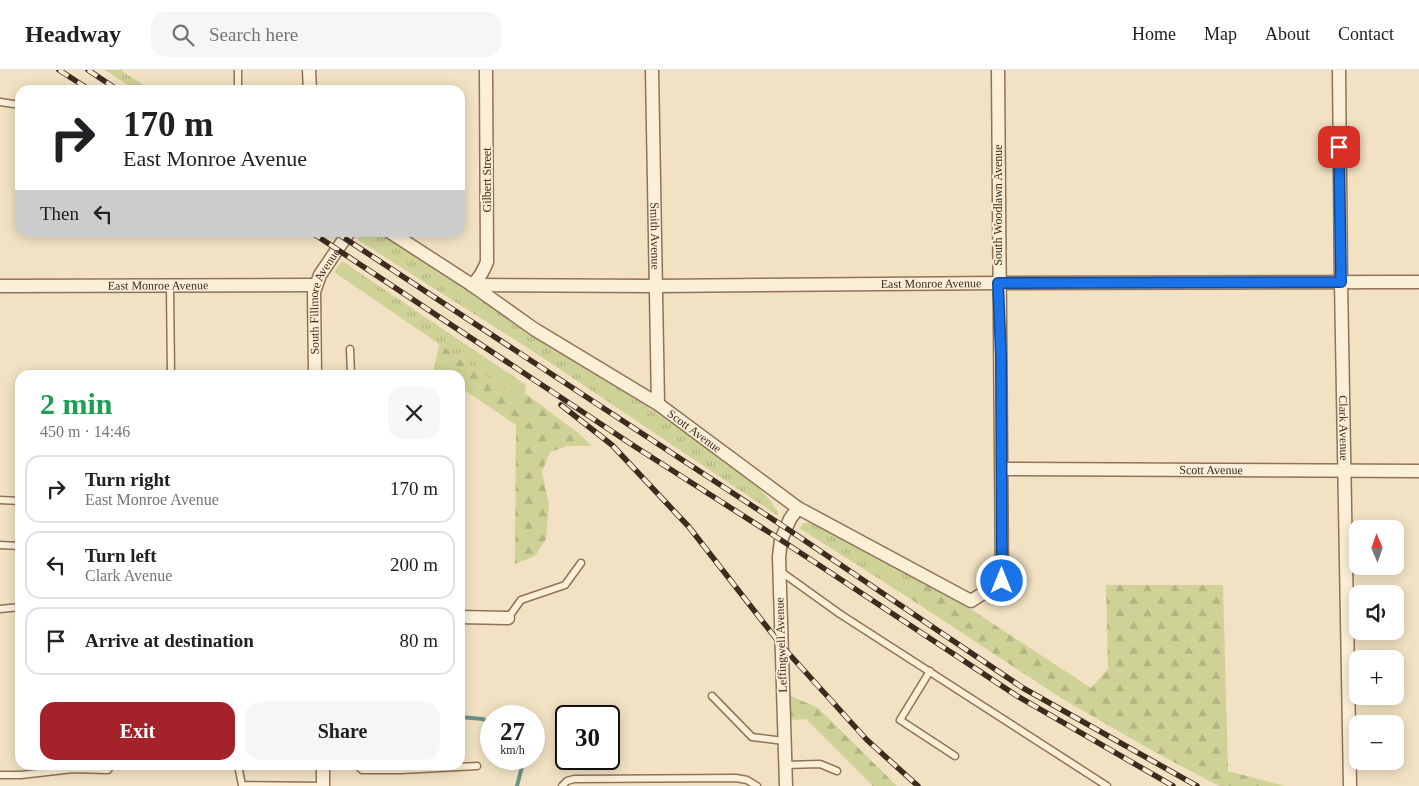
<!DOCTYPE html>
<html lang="en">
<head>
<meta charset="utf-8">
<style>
	body { margin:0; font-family:"Times New Roman",serif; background:#f6f6f6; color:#202124; height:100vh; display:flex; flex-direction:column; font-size:19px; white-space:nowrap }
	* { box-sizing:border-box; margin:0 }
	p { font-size:16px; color:#757577 }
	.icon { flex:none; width:28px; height:28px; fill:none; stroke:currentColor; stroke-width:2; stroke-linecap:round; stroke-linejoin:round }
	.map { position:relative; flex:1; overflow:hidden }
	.sheet { position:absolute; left:15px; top:300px; width:450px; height:400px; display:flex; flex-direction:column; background:#fff; border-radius:15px; box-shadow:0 2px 12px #0003 }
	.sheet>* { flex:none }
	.hud { position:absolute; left:15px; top:15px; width:450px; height:152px; border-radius:15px; box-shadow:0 2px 12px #0003; background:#fff; color:#202124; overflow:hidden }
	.needle { width:32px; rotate:358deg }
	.fabs { position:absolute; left:1349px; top:450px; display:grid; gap:10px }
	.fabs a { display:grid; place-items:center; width:55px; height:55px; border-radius:10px; background:#fff; box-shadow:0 2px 12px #0003; font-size:25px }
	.speed { position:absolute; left:480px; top:635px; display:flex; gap:10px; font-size:25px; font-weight:700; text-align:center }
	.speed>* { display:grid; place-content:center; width:65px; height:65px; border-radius:50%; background:#fff; box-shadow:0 2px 12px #0003; line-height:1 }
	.speed small { font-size:12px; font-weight:400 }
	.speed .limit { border:2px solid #111; border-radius:8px; background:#fff; color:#111 }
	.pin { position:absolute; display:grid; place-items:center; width:42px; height:42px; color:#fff; margin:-21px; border-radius:10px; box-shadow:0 2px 8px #0006 }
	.me { position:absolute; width:55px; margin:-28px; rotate:0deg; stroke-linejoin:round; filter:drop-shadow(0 0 4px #0008) }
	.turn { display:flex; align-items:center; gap:18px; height:105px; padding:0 25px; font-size:22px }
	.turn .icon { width:65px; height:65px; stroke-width:2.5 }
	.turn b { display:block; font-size:35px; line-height:42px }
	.then { display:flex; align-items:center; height:48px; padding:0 25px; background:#0003; gap:10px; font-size:19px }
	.round { display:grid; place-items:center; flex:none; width:52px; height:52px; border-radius:15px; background:#f6f6f6 }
	.headline { display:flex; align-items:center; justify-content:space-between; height:85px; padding:0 25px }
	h1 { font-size:30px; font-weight:700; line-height:38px; color:#1e9e55 }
	.action { display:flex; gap:10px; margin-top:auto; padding:10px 25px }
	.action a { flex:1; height:58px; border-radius:15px; background:#a4222a; color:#fff; font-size:20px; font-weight:700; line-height:58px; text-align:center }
	.action a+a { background:#f6f6f6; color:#202124 }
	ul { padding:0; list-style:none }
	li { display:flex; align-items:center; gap:15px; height:68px; margin:0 10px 8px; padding:0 15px; border:2px solid #e0e0e0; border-radius:15px }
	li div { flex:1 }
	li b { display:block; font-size:19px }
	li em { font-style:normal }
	header { display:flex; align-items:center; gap:30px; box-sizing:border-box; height:70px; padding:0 25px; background:#fff; border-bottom:1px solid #e0e0e0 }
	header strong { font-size:24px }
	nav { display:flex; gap:28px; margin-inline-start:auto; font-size:18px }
	.search { width:350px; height:45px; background:#f6f6f6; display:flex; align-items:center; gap:12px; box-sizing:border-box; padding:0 18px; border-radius:15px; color:#757577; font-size:19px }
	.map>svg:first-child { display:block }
	.grass { fill:url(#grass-tufts) }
	.forest { fill:url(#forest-firs) }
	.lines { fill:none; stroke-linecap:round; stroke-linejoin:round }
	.stream { stroke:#6b9488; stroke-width:4 }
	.service-casing { stroke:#8f7258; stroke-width:9 }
	.minor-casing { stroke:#8f7258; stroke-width:15 }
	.service { stroke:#fcefd8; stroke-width:6 }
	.minor { stroke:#fcefd8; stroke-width:12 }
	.rail-casing { stroke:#3d2b1d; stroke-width:5.5 }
	.rail { stroke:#f9ecd4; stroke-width:4; stroke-dasharray:11; stroke-linecap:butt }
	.route-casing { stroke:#114b97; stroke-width:12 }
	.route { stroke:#1a73e8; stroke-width:9 }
	.labels { text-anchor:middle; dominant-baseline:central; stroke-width:4; stroke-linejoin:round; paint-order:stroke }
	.street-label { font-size:12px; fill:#3d2b1d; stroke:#f9ecd4 }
</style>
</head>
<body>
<header>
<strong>Headway</strong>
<div class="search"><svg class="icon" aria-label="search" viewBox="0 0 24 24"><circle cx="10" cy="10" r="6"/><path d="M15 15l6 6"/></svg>Search here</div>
<nav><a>Home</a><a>Map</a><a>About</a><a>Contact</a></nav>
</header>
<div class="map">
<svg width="1419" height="716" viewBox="0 0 1419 716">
	<defs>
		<pattern id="grass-tufts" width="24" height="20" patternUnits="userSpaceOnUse" patternTransform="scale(1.25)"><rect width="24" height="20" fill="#ced296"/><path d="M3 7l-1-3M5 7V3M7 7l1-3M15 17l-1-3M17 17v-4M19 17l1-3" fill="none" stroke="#b2b481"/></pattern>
		<pattern id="forest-firs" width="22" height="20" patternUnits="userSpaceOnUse" patternTransform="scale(1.25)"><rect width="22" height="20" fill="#ced296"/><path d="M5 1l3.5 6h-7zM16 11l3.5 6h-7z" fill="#b2b481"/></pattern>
	</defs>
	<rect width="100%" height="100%" fill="#f2e2c3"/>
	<g class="grass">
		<path d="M105,0H123V2L152,20H135Z"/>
		<path d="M379,162L462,215L516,255L651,339L692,368L756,415L770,430L775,438L778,441V446L531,280L358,170L362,163Z"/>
		<path d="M342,191L526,315L525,323L515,326L334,202Z"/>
		<path d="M804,453H812L821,456L915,508L903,524L799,458Z"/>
	</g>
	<g class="forest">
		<path d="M439,274L515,326L525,323L578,363L592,376H567L550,382L542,402L549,434L546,469L535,486L515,494L516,355L460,317V305H442L434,300Z"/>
		<path d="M915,508L975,542L1091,618L1108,599L1106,515H1223L1228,701L1284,716H1220L1213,713L1151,680L1061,628L903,524Z"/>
		<path d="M789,625L818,638L897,716H873L806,649L790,650Z"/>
	</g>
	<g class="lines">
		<g class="stream">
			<path d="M460,647L483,649L491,653"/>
			<path d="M517,716L524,689"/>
		</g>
		<g class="service-casing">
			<g id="service">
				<path d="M238,0V20"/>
				<path d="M0,32L20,35"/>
				<path d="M170,216L171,305"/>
				<path d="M350,279L351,305"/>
				<path d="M0,430L20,431"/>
				<path d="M0,475L20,476"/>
				<path d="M780,501L840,544L1107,716"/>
				<path d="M0,539L20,537"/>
				<path d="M508,548L521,530L565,515L581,493"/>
				<path d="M930,601L900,650L955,686"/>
				<path d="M712,626L752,667L784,671"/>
				<path d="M238,695L242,715L323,716"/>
				<path d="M357,695L362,700H401L477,696"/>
				<path d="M785,695L820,694L837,701"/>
				<path d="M0,705H21L73,699L108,700L111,695"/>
				<path d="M562,716L567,711L574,709L736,708L747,710L757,716"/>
			</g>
		</g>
		<g class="minor-casing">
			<g id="minor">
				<path d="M309,0L310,20"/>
				<path id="s1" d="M652,0L658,334"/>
				<path id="s2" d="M1339,0L1341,212L1350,716"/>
				<path id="s3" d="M390,162L472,215L534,259L658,334L798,438L971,531L1002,511C1002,340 998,170 998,0"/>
				<path id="s4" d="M472,215L656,216L999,213L1419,212"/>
				<path d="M472,215C480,208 483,201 487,192L486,0"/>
				<path id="s5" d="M0,216L315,215"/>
				<path id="s6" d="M315,305L314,222L320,205L349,162"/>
				<path id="s7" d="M1002,399L1419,401"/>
				<path d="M460,547L508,548"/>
				<path d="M323,695V716"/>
				<path d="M786,716L779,487L781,470L790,449L798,438"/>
			</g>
		</g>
		<use href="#service" class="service"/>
		<use href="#minor" class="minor"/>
		<g class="rail-casing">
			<g id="rail">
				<path d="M59,0L90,20"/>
				<path d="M88,0L118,20"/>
				<path d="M311,162L634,376L781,470L1017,626L1173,716"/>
				<path d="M335,162L786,458L1023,618L1197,716"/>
				<path d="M561,335L612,375L689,457L781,575L867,670L918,716"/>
			</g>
		</g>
		<use href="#rail" class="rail"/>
	</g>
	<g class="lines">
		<g class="route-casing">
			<path id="route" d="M1002,511L1001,286L998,213L1341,212L1339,77"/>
		</g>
		<use href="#route" class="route"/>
	</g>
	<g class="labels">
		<g class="street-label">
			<text transform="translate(487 110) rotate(-90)">Gilbert Street</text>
			<text transform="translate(998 135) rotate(-90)">South Woodlawn Avenue</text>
			<text stroke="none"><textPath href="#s1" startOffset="166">Smith Avenue</textPath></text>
			<text stroke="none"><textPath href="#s4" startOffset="459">East Monroe Avenue</textPath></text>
			<text stroke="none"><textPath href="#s5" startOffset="158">East Monroe Avenue</textPath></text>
			<text stroke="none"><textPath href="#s6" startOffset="76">South Fillmore Avenue</textPath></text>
			<text stroke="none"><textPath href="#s2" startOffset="358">Clark Avenue</textPath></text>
			<text stroke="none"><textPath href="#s3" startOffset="364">Scott Avenue</textPath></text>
			<text stroke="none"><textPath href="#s7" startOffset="209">Scott Avenue</textPath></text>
			<text transform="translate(781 575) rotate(-92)">Leffingwell Avenue</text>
		</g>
	</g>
</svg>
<div class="fabs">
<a><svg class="needle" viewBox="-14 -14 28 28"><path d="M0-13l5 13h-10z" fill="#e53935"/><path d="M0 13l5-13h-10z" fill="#757577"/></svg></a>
<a><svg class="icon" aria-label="sound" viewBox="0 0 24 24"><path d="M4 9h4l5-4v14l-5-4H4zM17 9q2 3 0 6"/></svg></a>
<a>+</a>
<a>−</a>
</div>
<div class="speed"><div>27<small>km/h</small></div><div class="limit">30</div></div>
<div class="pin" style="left:1339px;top:77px;background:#d93025"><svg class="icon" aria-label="arrive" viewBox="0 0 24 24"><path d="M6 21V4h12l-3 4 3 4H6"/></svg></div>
<svg class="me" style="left:1002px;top:511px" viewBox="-20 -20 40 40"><circle r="17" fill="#1a73e8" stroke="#fff" stroke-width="3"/><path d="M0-11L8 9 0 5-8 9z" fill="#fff"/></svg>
<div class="hud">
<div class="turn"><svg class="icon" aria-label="right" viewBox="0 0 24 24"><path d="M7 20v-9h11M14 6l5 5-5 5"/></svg><div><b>170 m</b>East Monroe Avenue</div></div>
<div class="then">Then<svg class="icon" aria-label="left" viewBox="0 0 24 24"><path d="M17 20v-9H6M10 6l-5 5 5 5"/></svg></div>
</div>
<section class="sheet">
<div class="headline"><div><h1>2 min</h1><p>450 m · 14:46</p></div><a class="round"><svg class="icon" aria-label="close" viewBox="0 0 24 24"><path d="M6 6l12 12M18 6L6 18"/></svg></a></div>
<ul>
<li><svg class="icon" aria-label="right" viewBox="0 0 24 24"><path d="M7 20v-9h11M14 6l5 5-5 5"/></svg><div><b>Turn right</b><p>East Monroe Avenue</p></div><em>170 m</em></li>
<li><svg class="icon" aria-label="left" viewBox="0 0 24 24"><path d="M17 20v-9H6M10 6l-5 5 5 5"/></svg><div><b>Turn left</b><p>Clark Avenue</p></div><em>200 m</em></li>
<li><svg class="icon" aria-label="arrive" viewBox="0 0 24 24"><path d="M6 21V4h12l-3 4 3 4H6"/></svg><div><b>Arrive at destination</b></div><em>80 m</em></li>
</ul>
<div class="action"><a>Exit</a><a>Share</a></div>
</section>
</div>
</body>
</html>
